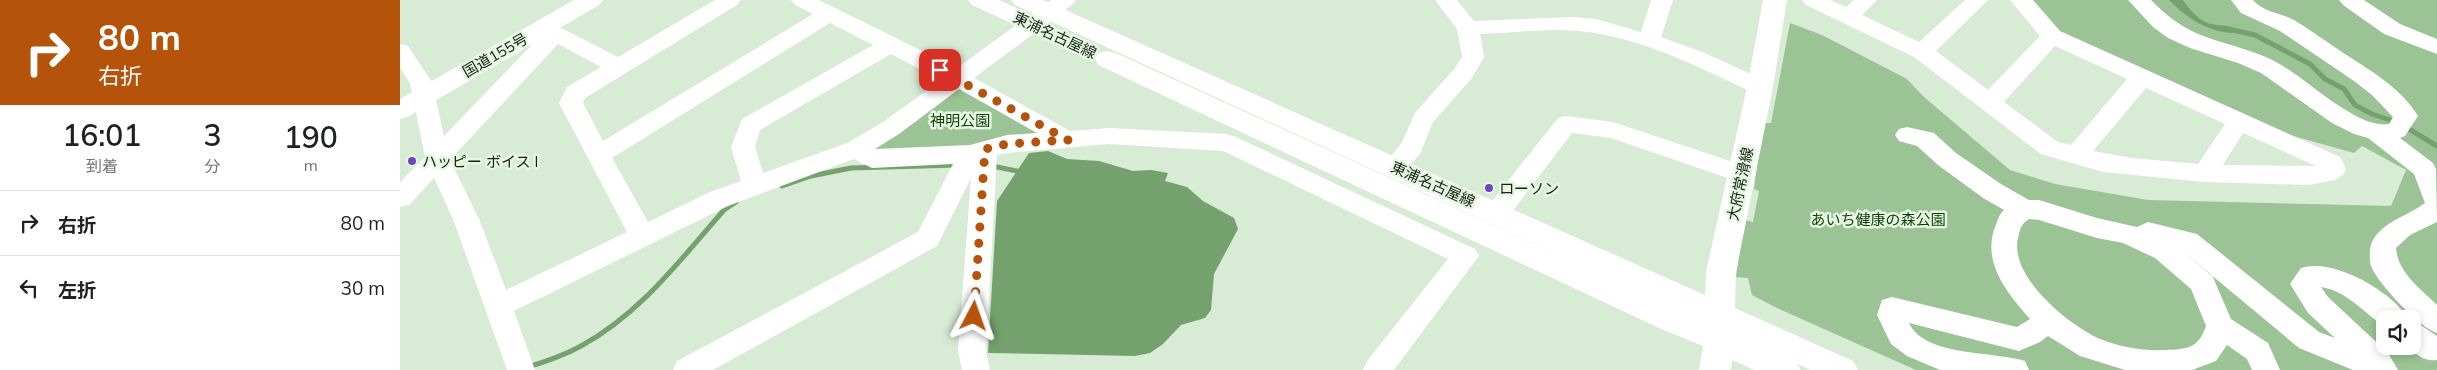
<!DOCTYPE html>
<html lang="ja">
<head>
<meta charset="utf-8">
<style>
	body { margin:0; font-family:Mulish,"Noto Sans JP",sans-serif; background:#f2f2f2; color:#202124; height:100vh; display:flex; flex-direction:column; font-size:19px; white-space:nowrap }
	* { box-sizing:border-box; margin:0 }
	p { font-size:16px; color:#757577 }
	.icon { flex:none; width:28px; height:28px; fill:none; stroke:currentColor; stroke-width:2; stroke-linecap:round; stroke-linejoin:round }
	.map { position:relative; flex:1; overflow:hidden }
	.drawer { display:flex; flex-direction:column; background:#fff; width:400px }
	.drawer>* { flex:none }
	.guide { background:#b45309; color:#fff; overflow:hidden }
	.controls { position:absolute; left:1976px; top:310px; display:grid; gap:10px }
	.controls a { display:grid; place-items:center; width:45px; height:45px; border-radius:10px; background:#fff; box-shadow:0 2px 8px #0003; font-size:25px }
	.pin { position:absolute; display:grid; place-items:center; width:42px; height:42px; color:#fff; margin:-21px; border-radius:10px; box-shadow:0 2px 8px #0006 }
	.me { position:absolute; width:55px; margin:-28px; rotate:4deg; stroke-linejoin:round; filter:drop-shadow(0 0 4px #0008) }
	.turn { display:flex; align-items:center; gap:18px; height:105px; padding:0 15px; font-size:22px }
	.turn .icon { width:65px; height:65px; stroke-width:2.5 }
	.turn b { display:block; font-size:35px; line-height:42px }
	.eta { display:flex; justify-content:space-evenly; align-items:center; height:85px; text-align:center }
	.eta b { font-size:30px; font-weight:600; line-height:35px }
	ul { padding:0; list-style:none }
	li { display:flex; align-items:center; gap:15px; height:65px; padding:0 15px; border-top:1px solid #e0e0e0 }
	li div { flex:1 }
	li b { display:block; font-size:19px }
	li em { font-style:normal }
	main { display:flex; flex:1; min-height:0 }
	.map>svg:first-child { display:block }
	.green { fill:#9bc395; fill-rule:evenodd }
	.water { fill:#74a16d }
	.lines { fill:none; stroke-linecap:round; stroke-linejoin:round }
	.stream { stroke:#74a16d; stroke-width:5 }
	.minor { fill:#fff; fill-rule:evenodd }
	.major { fill:#fff; fill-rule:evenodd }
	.highway { fill:#fff; fill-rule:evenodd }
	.route { stroke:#b45309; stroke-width:9; stroke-dasharray:0 16.2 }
	.poi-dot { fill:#6f45bd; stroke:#e6f8e2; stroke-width:2 }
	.labels { text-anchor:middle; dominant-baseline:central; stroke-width:5; stroke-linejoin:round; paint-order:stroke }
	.street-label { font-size:15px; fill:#192018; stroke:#e6f8e2 }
	.park-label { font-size:15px; fill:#0e3d07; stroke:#e6f8e2 }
	.poi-label { font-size:15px; fill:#192018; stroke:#e6f8e2; text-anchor:start }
</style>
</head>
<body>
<main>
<section class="drawer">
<div class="guide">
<div class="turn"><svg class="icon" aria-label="right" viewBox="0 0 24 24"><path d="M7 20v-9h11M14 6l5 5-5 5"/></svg><div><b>80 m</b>右折</div></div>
</div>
<div class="eta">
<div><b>16:01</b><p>到着</p></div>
<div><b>3</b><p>分</p></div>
<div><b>190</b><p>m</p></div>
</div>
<ul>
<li><svg class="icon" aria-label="right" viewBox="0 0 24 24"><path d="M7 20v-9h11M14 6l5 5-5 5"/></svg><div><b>右折</b></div><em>80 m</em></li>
<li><svg class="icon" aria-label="left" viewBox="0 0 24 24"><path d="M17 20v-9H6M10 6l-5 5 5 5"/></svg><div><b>左折</b></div><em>30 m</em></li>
</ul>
</section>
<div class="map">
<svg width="2037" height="370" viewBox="0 0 2037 370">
	<rect width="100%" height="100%" fill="#d8ebd5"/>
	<g class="green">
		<path d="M1621,0H2037V370H1516L1377,308L1352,295L1348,278L1336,277L1344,220L1353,222L1359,191L1354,189L1362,123H1371L1390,23L1422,35L1507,79L1524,97L1610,170L1655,184L1748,200L1991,206L2006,170L1962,146L1954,153L1839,121L1652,36ZM1985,319H2012V346H1985Z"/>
		<path d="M557,78L668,140L570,154L456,149Z"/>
	</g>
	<g class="water">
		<path d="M1769,0H1783C1789,9 1800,22 1811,24C1819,26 1828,24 1835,29L1834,33C1807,32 1787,18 1769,0Z"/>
		<path d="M648,151L667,159L699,161L733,171L751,170L768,173L765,181L787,187L803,201L834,218L838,229L814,274L811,310L805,318L781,325L763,344L750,353L735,356L588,353L597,201L629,153Z"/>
	</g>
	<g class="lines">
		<g class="stream">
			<path d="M1828,29L1855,35L1910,64L1925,79L1944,89L1955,105L1972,114L1996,122"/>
			<path d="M2004,126L2037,146"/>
			<path d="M592,166L622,172"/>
			<path d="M382,186L411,176L451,168L558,165"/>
			<path d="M117,370C139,364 161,357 181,346C240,314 281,259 324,210L336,202"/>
		</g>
		<g class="minor">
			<path d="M315,0H341L337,5L185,98L183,103L203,141L413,14L395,5L391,0H419L557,68L651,0H676L672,5L574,78L670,131L709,128L827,134L836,137L1075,249L1079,256L994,370H963L967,361L1048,259L823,151L709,144L607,153L597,155L586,352L590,370H562L558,352L571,178L537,246L313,370H273L277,361L518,232L553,164L472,168L454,159L328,206L114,311L135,370H107L53,219L34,178L9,205L0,207V182L25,157L10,83L0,68V44L8,46L32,82L44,136L147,29L155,27L163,29L218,57ZM430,23L473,45L342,119L331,147L341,181L310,192L248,222L212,158ZM158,44L201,67L167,87L159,103L227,232L106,290L79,219L50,160ZM491,54L541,80L483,122L447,143L363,173L355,147L360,130ZM559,89L637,133L607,135L570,145L475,149L499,134Z"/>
			<path d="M1035,0H1057L1074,21L1172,17L1196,19L1241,32L1251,0H1273L1261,37L1305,53L1368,82L1371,87L1368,92L1360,95L1352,92C1302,69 1250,42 1195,33C1158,26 1117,33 1080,34L1084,57L1072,78L1033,122L1020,154L1003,173L994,176L985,173L982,167L1001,144L1015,113L1055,68L1062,57L1057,29Z"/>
			<path d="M1402,0H1430L1446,7L1454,0H1477L1462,15L1519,42L1565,0H1588L1536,51L1588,90L1640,36L1610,0H1633L1660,31L1940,157L1946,169L1943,175L1935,180L1909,185L1805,182L1703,172L1641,154L1514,57L1406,5ZM1655,46L1727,79L1671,145L1658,142L1604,102ZM1746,88L1825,124L1798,164L1732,158L1693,151ZM1843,133L1916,166L1823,165Z"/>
			<path d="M1728,0H1751C1792,42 1817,37 1866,57C1891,68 1911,87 1933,102C1949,112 1970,127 1989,124L1993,117L1972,95L1954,81L1880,31L1841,13L1831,0H1853C1863,12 1881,13 1894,20C1909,29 1924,40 1939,50C1967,69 2000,86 2018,116L2005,136L2000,138L2033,163L2036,169L2037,222L2010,235L1996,248C1998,273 2020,288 2037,305V333C2020,328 1977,283 1971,266C1969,259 1969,246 1973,240C1984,221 2008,216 2025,203L2014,174L1968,138L1954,134L1932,123L1861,73L1838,63L1790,48L1768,38L1753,27Z"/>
			<path d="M1939,0H1964L2000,24L2037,39V54L1984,34L1943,5Z"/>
			<path d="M1166,116L1213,122L1351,168L1354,174L1351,180L1342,183L1211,138L1172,133L1106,220L1097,223L1088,220L1084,213L1088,206L1158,118Z"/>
			<path d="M1507,127L1534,133L1556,153L1601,184L1629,200H1639L1697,218L1737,227L1748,222L1797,234L1919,332L1935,338L1908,313L1890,284L1901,268C1932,257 1993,291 2008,319H1985V327C1964,313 1947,291 1921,287L1928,297L1988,353L1998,370H1953L1899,348L1780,249L1812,275L1831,319L1868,343L1880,370H1852L1847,359L1827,345L1816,361L1792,370H1725L1680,356L1648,336L1640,342L1619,351L1509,323C1525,357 1594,351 1625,361L1629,370H1540L1507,356L1491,344L1477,315L1482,300L1492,297L1617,327L1630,319C1608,294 1583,264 1594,230C1597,223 1598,215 1604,210L1583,198L1538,165L1517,146L1499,141L1495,135L1499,129ZM1629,219L1639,220L1697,238L1723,243L1755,258L1791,289L1806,326C1798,349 1787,349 1764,350C1743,351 1720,347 1700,339C1669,325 1609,277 1618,238C1620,229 1621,224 1629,219Z"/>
			<path d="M2012,323L2022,326L2037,336V360C2024,362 2016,354 2007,346H2012Z"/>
		</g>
		<g class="major">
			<path d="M568,0H599L651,24L655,29L651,34L643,37L635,34L572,5Z"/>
			<path d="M611,0H643L1305,295L1306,272L1347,87L1363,0H1387L1373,87L1336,272L1335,308L1453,361L1458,370H1410L1398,364L1401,370H1354L1332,360L1331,370H1299L1303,346L1259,328L698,65L695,59L698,53L707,51L716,53L1176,263L615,5Z"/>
		</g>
		<path class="highway" d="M174,0H203L199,5L9,116L0,119V99Z"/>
	</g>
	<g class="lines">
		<path class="route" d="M540,70L668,140L607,144L585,149L574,316"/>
	</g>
	<g class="poi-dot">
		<circle cx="12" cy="161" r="5"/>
		<circle cx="1089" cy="188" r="5"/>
	</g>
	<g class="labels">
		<g class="street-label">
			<text transform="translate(655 35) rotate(25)">東浦名古屋線</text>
			<text transform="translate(95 55) rotate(-30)">国道155号</text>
			<text transform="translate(1033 184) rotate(24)">東浦名古屋線</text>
			<text transform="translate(1340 184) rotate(-78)">大府常滑線</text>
		</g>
		<g class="park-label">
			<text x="560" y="120">神明公園</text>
			<text x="1478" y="219">あいち健康の森公園</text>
		</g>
		<g class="poi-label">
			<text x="22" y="161">ハッピー ボイス I</text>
			<text x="1099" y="188">ローソン</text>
		</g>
	</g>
</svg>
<div class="controls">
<a><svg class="icon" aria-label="sound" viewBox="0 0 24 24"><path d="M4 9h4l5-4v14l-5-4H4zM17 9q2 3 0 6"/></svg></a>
</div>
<div class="pin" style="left:540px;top:70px;background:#d93025"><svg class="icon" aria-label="arrive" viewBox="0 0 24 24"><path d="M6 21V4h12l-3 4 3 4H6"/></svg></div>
<svg class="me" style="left:574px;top:316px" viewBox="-20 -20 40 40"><path d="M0-17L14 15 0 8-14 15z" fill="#b45309" stroke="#fff" stroke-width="4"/></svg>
</div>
</main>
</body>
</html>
